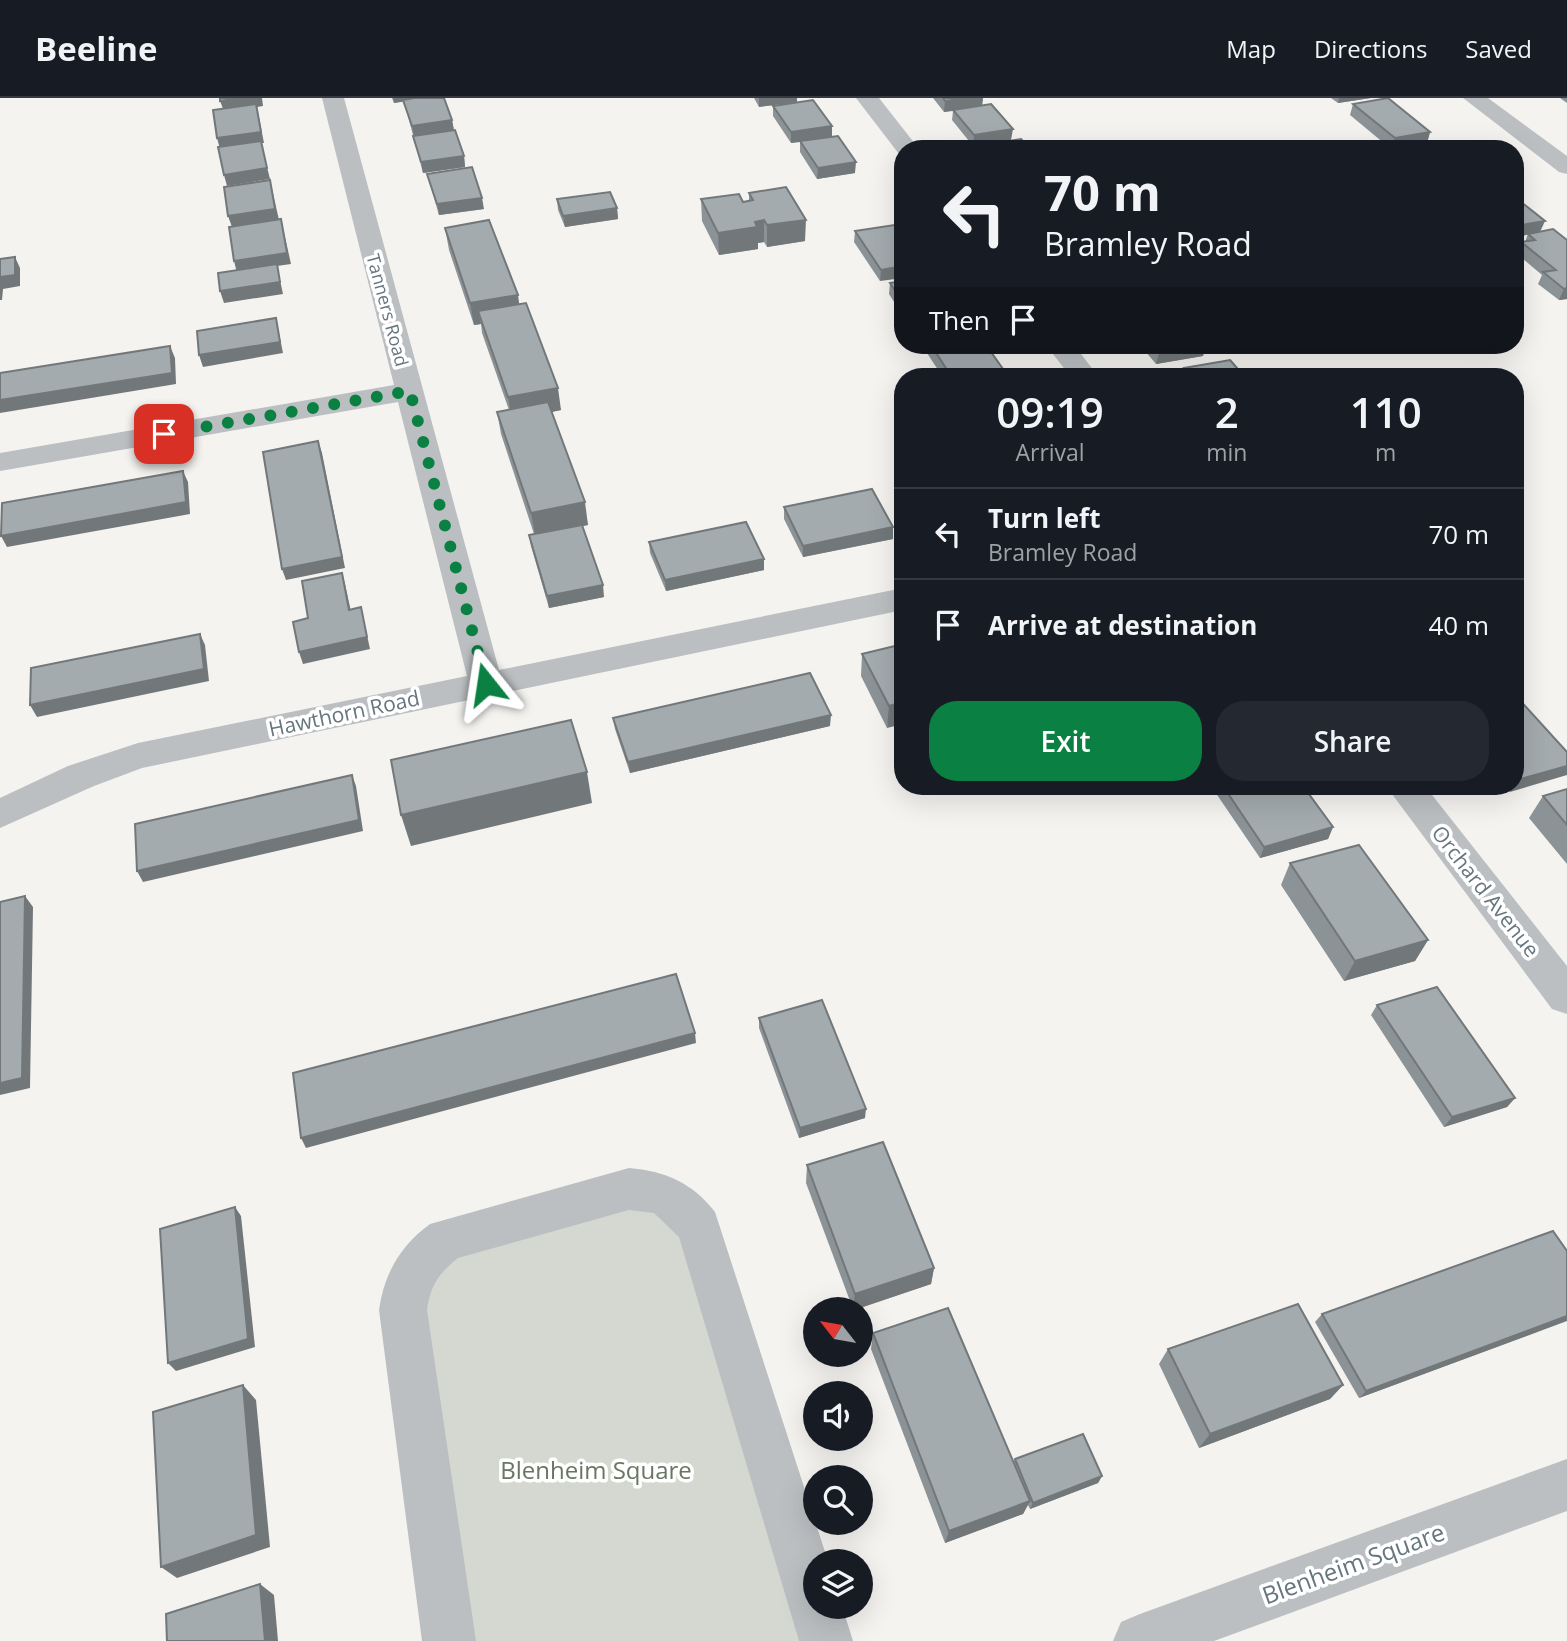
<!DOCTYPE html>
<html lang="en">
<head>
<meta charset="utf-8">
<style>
	body { margin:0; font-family:"Open Sans",sans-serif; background:#242831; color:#f1f3f6; height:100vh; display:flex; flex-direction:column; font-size:26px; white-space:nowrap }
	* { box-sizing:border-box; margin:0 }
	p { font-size:23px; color:#9ea1a6 }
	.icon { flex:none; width:38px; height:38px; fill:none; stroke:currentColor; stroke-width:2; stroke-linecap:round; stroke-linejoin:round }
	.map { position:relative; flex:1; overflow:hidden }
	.panel { position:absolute; left:894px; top:270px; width:630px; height:427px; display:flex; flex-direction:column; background:#171b24; border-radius:28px; box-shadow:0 7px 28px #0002 }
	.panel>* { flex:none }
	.hud { position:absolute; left:894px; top:42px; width:630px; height:214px; border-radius:28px; box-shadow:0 7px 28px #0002; background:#171b24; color:#f1f3f6; overflow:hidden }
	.needle { width:46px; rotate:301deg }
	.fabs { position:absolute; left:803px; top:1199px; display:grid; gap:14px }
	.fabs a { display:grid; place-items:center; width:70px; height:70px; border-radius:50%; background:#171b24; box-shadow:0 7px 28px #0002; font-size:35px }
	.pin { position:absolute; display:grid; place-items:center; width:60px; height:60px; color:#fff; margin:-30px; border-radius:14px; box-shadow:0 4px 10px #0006 }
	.me { position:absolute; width:77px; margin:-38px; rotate:345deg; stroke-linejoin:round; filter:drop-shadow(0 0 5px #0008) }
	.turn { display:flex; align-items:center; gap:24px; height:147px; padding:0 35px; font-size:32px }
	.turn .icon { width:91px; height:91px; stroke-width:2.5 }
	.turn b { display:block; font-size:49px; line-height:60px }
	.then { display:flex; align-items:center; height:66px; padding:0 35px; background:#0003; gap:14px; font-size:26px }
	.eta { display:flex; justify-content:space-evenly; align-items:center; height:119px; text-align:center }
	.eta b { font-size:42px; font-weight:600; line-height:49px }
	.action { display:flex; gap:14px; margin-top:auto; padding:14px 35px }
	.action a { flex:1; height:80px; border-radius:28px; background:#0b8043; color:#fff; font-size:28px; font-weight:600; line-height:80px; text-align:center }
	.action a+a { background:#242831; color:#f1f3f6 }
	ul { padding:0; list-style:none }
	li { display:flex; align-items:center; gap:21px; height:91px; padding:0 35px; border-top:2px solid #363941 }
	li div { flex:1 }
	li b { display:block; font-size:26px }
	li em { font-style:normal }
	header { display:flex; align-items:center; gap:42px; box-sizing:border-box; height:98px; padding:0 35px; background:#171b24; border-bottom:2px solid #363941 }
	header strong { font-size:33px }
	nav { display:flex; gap:38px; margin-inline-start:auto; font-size:24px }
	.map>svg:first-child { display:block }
	.green { fill:#d4d8d0 }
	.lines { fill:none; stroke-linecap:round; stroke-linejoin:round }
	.minor { fill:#bbbfc2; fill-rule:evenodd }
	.tertiary { fill:#bbbfc2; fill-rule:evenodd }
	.wall { fill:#8c9396 }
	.shaded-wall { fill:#72787a }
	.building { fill:#a3abaf; stroke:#72787a; stroke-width:2 }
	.route { stroke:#0b8043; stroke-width:12; stroke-dasharray:0 21.6 }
	.labels { text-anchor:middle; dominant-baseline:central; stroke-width:7; stroke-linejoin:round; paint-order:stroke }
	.far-street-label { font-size:18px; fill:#66767e; stroke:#fff }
	.street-label { font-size:21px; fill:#66767e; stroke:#fff }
	.near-park-label { font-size:24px; fill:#697664; stroke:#fff }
	.near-street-label { font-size:24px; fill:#66767e; stroke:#fff }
</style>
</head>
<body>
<header>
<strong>Beeline</strong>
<nav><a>Map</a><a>Directions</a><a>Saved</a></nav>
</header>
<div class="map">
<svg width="1567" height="1543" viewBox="0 0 1567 1543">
	<rect width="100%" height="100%" fill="#f4f3f0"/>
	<path class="green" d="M669,1098L826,1543H449L415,1173L427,1155Z"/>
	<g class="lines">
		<g class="minor">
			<path d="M322,0H344L499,572L903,490V512L142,670L94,688L0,730V700L68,668L138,645L467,578L398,304L0,373V355L394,287Z"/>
			<path d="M856,0H879L919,51H903V57L899,56Z"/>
			<path d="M1046,247H1074L1098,278H1070Z"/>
			<path d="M1386,688H1425L1567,868V916L1552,911Z"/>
			<path d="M629,1070C665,1073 693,1085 715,1114L828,1463H816V1508H842L853,1543H799L679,1139L654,1115L629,1112L458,1160C439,1175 430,1188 427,1212L476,1543H422L379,1212C384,1176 400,1148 430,1126Z"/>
			<path d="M1567,1361V1413L1214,1543H1113L1121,1524L1140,1516Z"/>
		</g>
		<path class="tertiary" d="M1463,0H1488L1567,58V76L1559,74Z"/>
	</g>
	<g class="wall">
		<path d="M392,0H444L452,22L454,32L464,58L465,69L423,75L404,3L394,5Z"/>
		<path d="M754,0H797V4L832,39L855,75L817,81L800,54V44L791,45L773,18V8L782,6L759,9Z"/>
		<path d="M933,0H983L982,7L1011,42L973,48L952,22L953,13L944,14Z"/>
		<path d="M1331,0H1371L1338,5Z"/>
		<path d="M1560,0H1567V5Z"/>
		<path d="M1353,6L1430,34L1427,45L1391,51L1350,17Z"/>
		<path d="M427,76L484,111L439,117Z"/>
		<path d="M749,95L805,143L767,149L764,144L758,145V151L719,157L702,123L701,101L743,104L749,103Z"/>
		<path d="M557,101L617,110L618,121L565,129L558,112Z"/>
		<path d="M901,126L880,183L854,144L855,133Z"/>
		<path d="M445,130L519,206L561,312L552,314L588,427L583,428L604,499L549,510L531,448L529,437L534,436L501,336L497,314L509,312L482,235L481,226L474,227L449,152Z"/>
		<path d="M1541,134L1567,142V201L1559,202L1538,186L1542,177L1516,155L1521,144H1525L1528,136L1516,139Z"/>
		<path d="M903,183V218L889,196L890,185Z"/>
		<path d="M928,247H986L1008,278H942L927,255Z"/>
		<path d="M1140,247H1206L1203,258L1156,266Z"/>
		<path d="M1184,270L1244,278H1182Z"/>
		<path d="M784,409L893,441L803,459L784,421Z"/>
		<path d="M649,444L764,461V472L666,493L650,455Z"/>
		<path d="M903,546L887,630L861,578L862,556Z"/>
		<path d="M1516,598L1567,654L1510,694L1505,688H1516Z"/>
		<path d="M613,620L830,628L630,675L615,631Z"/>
		<path d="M1211,688H1303L1333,729L1328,741L1260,760Z"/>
		<path d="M1567,691V766L1529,720L1543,698Z"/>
		<path d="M1290,765L1428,842L1415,863L1344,883L1281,787Z"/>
		<path d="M1377,907L1515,1000L1507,1009L1444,1029L1371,917Z"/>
		<path d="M759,920L865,1020L799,1040L759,930Z"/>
		<path d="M807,1067L934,1170L931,1186L857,1211H853L806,1085Z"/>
		<path d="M1322,1216L1537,1234L1359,1300L1315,1224Z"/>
		<path d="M873,1235L1013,1365L1015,1361L1102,1378L1098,1385L1030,1411L1028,1407L1023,1416L945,1445L871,1251Z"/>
		<path d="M1168,1251L1343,1287L1330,1301L1199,1350L1159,1266Z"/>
	</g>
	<g class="shaded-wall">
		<path d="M241,0H262L263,8L257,9L264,45H261L270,81L227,88L224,77L220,51L217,40L224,13L220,3Z"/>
		<path d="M393,0H428L394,5Z"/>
		<path d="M759,0H797V4L759,9Z"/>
		<path d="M967,0H983L982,8L944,14L945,3Z"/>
		<path d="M1339,0H1371L1338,5Z"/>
		<path d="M452,22L454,33L414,39L412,28Z"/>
		<path d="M832,28V39L791,45V34Z"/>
		<path d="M1013,31L1011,42L973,48L974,37Z"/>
		<path d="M1430,34L1427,45L1391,51L1395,40Z"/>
		<path d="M464,58L465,69L423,75L421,64Z"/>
		<path d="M856,64L855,75L817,81L818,70Z"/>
		<path d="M270,82L279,122L232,129L228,118Z"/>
		<path d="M482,100L484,111L439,117L437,106Z"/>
		<path d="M617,110L618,121L565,129L563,118Z"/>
		<path d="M281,121L291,166L277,168L283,196L224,205L220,193L237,175L234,163Z"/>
		<path d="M764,122V144L758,145V151L719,157L718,135L755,124Z"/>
		<path d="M806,122L805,143L767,149V127Z"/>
		<path d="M1545,123L1540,134L1516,139V128Z"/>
		<path d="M15,159L20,170V188L3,191L2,202H0V179Z"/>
		<path d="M903,168V180L880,183L881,172Z"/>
		<path d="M1567,190V201L1559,202L1564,191Z"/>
		<path d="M518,197L521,219L478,213L481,226L474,227L470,205Z"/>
		<path d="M276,220L283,255L203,269L199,257Z"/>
		<path d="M1203,247H1206L1203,258L1156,266L1159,255Z"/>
		<path d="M170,248L175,260L176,286L0,315V302Z"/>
		<path d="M558,290L561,312L512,322L508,299Z"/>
		<path d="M318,343L322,355L345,470L286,482L282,471Z"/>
		<path d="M183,373L188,384L190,416L7,449L1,438Z"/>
		<path d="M585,404L588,427L535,437L531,415Z"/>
		<path d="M893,429V441L803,459V448Z"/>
		<path d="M764,461V472L666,493L665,482Z"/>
		<path d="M342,475L345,486L353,523L349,512Z"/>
		<path d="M603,487L604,499L549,510L547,498Z"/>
		<path d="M361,509L370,551L303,566L299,554Z"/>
		<path d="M200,536L205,547L209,583L37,619L30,607Z"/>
		<path d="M903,604V626L887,630L889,608Z"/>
		<path d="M831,617L830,628L630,675L628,664Z"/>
		<path d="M1567,668V677L1510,694L1513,688H1516L1517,682Z"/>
		<path d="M587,674L592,705L411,748L401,717Z"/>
		<path d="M352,677L356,688L363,733L143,784L137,773Z"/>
		<path d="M1333,729L1328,741L1260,760L1264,749Z"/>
		<path d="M25,798L33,809L30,990L0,997V985Z"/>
		<path d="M1428,842L1415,863L1344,883L1355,863Z"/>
		<path d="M695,935L696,945L306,1050L301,1040Z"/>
		<path d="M1515,1000L1507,1009L1444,1029L1452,1019Z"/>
		<path d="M866,1011L865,1020L799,1040L800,1030Z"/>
		<path d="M235,1109L241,1118L255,1249L176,1273L168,1265Z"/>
		<path d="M934,1170L931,1186L857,1211H853L855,1196Z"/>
		<path d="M1567,1218V1223L1359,1300L1366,1293Z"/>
		<path d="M243,1287L256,1302L270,1449L177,1480L161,1469Z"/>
		<path d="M1343,1287L1330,1301L1199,1350L1210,1336Z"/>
		<path d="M1102,1378L1098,1385L1030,1411L1033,1405Z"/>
		<path d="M1030,1403L1023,1416L945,1445L949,1433Z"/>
		<path d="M260,1486L274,1497L278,1543H265Z"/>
	</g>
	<g class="building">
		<path d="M220,0H241L220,3Z"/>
		<path d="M414,0H444L452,22L412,28L403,2Z"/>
		<path d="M943,0H967L945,3Z"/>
		<path d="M1388,0L1430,34L1395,40L1353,6Z"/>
		<path d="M813,2L832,28L791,34L773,8Z"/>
		<path d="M256,6L261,34L217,40L213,12Z"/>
		<path d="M991,6L1013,31L974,37L953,12Z"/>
		<path d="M455,32L464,58L421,64L413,38Z"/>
		<path d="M838,38L856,64L818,70L800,43Z"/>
		<path d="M1021,41L1030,51H987L984,47Z"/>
		<path d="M261,43L267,70L224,77L218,49Z"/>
		<path d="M472,69L482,100L437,106L427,76Z"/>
		<path d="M270,82L275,111L228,118L224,89Z"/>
		<path d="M786,89L806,122L767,127L764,122L755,124L757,129L718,135L701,101L739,96L743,104L753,102L749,95Z"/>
		<path d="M610,94L617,110L563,118L557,101Z"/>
		<path d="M1516,100L1545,123L1516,128Z"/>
		<path d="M281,121L287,155L234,163L229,129Z"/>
		<path d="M489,122L518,197L470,205L445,130Z"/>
		<path d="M901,126L903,129V168L881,172L855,133Z"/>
		<path d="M1553,131L1567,142V190L1564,191L1543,174L1556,172L1521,144L1535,142L1528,136Z"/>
		<path d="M15,159V177L0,179V161Z"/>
		<path d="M277,166L280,184L220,193L218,175Z"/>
		<path d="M903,183V205L890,185Z"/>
		<path d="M526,205L558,290L508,299L478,213Z"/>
		<path d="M276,220L280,244L199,257L197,233Z"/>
		<path d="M931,247H986L1008,278H951Z"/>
		<path d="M1152,247H1203L1159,255Z"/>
		<path d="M170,248L172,275L0,302V275Z"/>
		<path d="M1230,262L1244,278H1190L1184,270Z"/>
		<path d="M548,304L585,404L531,415L497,314Z"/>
		<path d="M318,343L342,459L282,471L263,354Z"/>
		<path d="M183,373L186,404L1,438L2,405Z"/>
		<path d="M872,391L893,429L803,448L784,409Z"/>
		<path d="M746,424L764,461L665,482L649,444Z"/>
		<path d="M582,427L603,487L547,498L529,437Z"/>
		<path d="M342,475L349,512L361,509L367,539L299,554L293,524L308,520L302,483Z"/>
		<path d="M200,536L204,571L30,607L31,570Z"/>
		<path d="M903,546V604L889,608L862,556Z"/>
		<path d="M810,575L831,617L628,664L613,620Z"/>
		<path d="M1516,598L1567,654V668L1517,682L1516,681Z"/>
		<path d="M571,622L587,674L401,717L391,662Z"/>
		<path d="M352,677L359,722L137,773L135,726Z"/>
		<path d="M1223,688H1303L1333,729L1264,749Z"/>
		<path d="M1567,691V727L1543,698Z"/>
		<path d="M1359,747L1428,842L1355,863L1290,765Z"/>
		<path d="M25,798L22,980L0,985V804Z"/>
		<path d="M676,876L695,935L301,1040L293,975Z"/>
		<path d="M1437,889L1515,1000L1452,1019L1377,907Z"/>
		<path d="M822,902L866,1011L800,1030L759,920Z"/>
		<path d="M883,1044L934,1170L855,1196L807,1067Z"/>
		<path d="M235,1109L248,1241L168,1265L160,1131Z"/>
		<path d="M1553,1133L1567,1153V1218L1366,1293L1322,1216Z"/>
		<path d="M1298,1206L1343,1287L1210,1336L1168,1251Z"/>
		<path d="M948,1210L1030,1403L949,1433L873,1235Z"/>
		<path d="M243,1287L256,1437L161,1469L153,1314Z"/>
		<path d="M1083,1336L1102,1378L1033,1405L1015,1361Z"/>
		<path d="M260,1486L265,1543H167L166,1516Z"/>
	</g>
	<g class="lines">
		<path class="route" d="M164,336L410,293L486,586"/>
	</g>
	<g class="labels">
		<g class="far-street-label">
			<text transform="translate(388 212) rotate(75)">Tanners Road</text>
		</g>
		<g class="street-label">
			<text transform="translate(344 615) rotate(-12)">Hawthorn Road</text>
			<text transform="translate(1486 793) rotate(52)">Orchard Avenue</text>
		</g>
		<g class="near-park-label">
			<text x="596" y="1371">Blenheim Square</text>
		</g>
		<g class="near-street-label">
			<text transform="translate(1353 1465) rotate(-20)">Blenheim Square</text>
		</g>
	</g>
</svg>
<div class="fabs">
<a><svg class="needle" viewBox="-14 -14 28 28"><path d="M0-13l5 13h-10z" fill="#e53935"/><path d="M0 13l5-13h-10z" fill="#9ea1a6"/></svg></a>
<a><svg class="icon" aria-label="sound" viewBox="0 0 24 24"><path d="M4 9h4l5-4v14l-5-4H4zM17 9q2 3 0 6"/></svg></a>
<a><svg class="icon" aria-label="search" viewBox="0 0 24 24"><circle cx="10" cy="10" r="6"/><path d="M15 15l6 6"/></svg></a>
<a><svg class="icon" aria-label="layers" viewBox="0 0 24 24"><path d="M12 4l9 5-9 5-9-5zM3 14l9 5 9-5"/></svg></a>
</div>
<div class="pin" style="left:164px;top:336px;background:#d93025"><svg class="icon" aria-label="arrive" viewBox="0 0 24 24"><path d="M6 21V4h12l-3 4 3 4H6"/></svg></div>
<svg class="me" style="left:486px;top:586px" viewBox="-20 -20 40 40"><path d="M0-17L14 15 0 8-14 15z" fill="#0b8043" stroke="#fff" stroke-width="4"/></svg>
<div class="hud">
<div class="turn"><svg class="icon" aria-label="left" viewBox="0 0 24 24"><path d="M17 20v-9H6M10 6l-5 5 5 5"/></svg><div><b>70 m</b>Bramley Road</div></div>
<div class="then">Then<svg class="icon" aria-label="arrive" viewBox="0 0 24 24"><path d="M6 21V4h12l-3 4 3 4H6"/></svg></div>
</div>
<section class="panel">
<div class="eta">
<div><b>09:19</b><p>Arrival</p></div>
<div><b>2</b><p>min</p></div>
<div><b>110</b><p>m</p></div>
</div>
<ul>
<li><svg class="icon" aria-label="left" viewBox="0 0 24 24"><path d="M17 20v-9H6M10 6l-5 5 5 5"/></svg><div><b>Turn left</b><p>Bramley Road</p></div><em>70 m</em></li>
<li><svg class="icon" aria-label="arrive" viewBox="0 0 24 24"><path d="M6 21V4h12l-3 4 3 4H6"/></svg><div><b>Arrive at destination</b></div><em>40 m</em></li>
</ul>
<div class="action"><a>Exit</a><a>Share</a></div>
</section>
</div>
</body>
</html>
